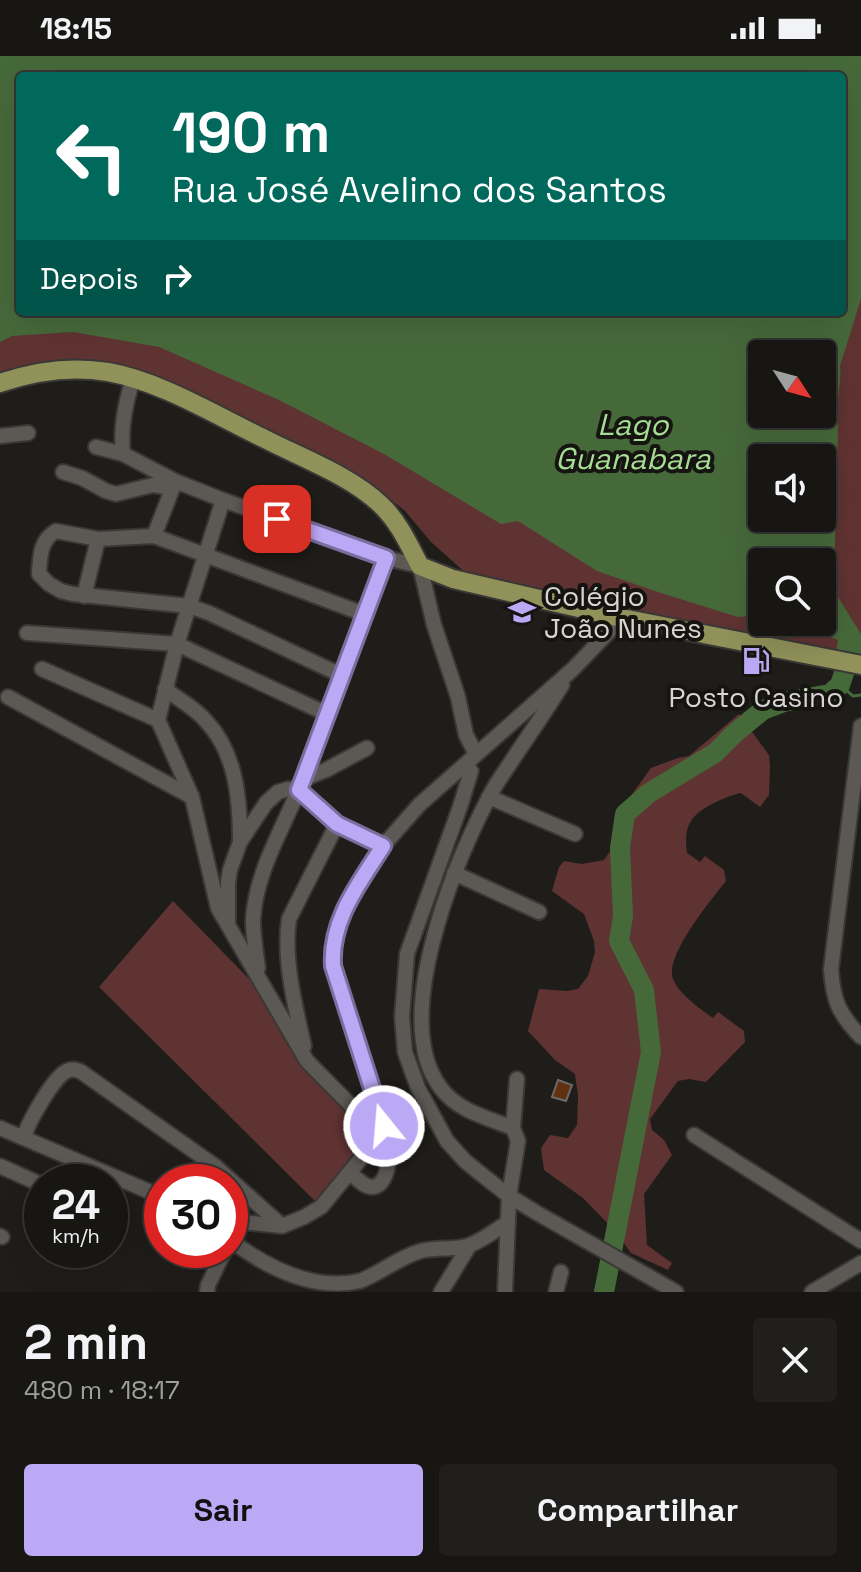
<!DOCTYPE html>
<html lang="pt">
<head>
<meta charset="utf-8">
<style>
	body { margin:0; font-family:"Space Grotesk",sans-serif; background:#201f1c; color:#f1f3f6; height:100vh; display:flex; flex-direction:column; font-size:30px; white-space:nowrap }
	* { box-sizing:border-box; margin:0 }
	p { font-size:26px; color:#9e9fa0 }
	.icon { flex:none; width:44px; height:44px; fill:none; stroke:currentColor; stroke-width:2; stroke-linecap:round; stroke-linejoin:round }
	.map { position:relative; height:1236px; overflow:hidden }
	.drawer { display:flex; flex-direction:column; background:#171613; flex:1 }
	.drawer>* { flex:none }
	.banner { position:absolute; left:16px; top:16px; width:830px; height:244px; border-radius:8px; box-shadow:0 8px 32px #0002,0 0 0 2px #363533; background:#00695c; color:#fff; overflow:hidden }
	.needle { width:52px; rotate:126deg }
	.fabs { position:absolute; left:748px; top:284px; display:grid; gap:16px }
	.fabs a { display:grid; place-items:center; width:88px; height:88px; border-radius:8px; background:#171613; box-shadow:0 8px 32px #0002,0 0 0 2px #363533; font-size:40px }
	.speed { position:absolute; left:24px; top:1108px; display:flex; gap:16px; font-size:40px; font-weight:700; text-align:center }
	.speed>* { display:grid; place-content:center; width:104px; height:104px; border-radius:50%; background:#171613; box-shadow:0 8px 32px #0002,0 0 0 2px #363533; line-height:1 }
	.speed small { font-size:20px; font-weight:400 }
	.speed .limit { border:12px solid #d22; background:#fff; color:#111 }
	.pin { position:absolute; display:grid; place-items:center; width:68px; height:68px; color:#fff; margin:-34px; border-radius:16px; box-shadow:0 4px 12px #0006 }
	.me { position:absolute; width:88px; margin:-44px; rotate:343deg; stroke-linejoin:round; filter:drop-shadow(0 0 6px #0008) }
	.turn { display:flex; align-items:center; gap:28px; height:168px; padding:0 24px; font-size:36px }
	.turn .icon { width:104px; height:104px; stroke-width:2.5 }
	.turn b { display:block; font-size:56px; line-height:68px }
	.then { display:flex; align-items:center; height:76px; padding:0 24px; background:#0003; gap:16px; font-size:30px }
	.round { display:grid; place-items:center; flex:none; width:84px; height:84px; border-radius:8px; background:#201f1c }
	.overview { display:flex; align-items:center; justify-content:space-between; height:136px; padding:0 24px }
	h1 { font-size:48px; font-weight:800; line-height:60px }
	.cta { display:flex; gap:16px; margin-top:auto; padding:16px 24px }
	.cta a { flex:1; height:92px; border-radius:8px; background:#bca9f5; color:#111; font-size:32px; font-weight:800; line-height:92px; text-align:center }
	.cta a+a { background:#201f1c; color:#f1f3f6 }
	.status { display:flex; justify-content:space-between; align-items:center; height:56px; padding:0 40px; background:#171613; direction:ltr }
	.status svg { height:22px; fill:currentColor }
	.map>svg:first-child { display:block }
	.green { fill:#5f3332; fill-rule:evenodd }
	.water { fill:#46693a; fill-rule:evenodd }
	.lines { fill:none; stroke-linecap:round; stroke-linejoin:round }
	.stream { stroke:#46693a; stroke-width:3 }
	.river { stroke:#46693a; stroke-width:20 }
	.building { fill:#603010; stroke:#6e6967; stroke-width:2 }
	.minor-casing { stroke:#3a3836; stroke-width:18 }
	.major-casing { stroke:#3a3836; stroke-width:22 }
	.minor { stroke:#5c5955; stroke-width:14 }
	.major { stroke:#91915a; stroke-width:18 }
	.route-casing { stroke:#7a6e9f; stroke-width:20 }
	.route { stroke:#bca9f5; stroke-width:14 }
	.labels { text-anchor:middle; dominant-baseline:central; stroke-width:8; stroke-linejoin:round; paint-order:stroke }
	.poi-label { font-size:28px; fill:#d6d5d2; stroke:#161410; text-anchor:start }
	.water-label { font-size:30px; font-style:italic; fill:#a6dd95; stroke:#161410 }
</style>
</head>
<body>
<div class="status"><b>18:15</b><svg viewBox="0 0 49 12"><path d="M0 12V9h3v3zM5 12V6h3v6zM10 12V3h3v9zM15 12V0h3v12zM26 1h20v11H26zM47 4h2v5h-2z"/></svg></div>
<div class="map">
<svg width="861" height="1236" viewBox="0 0 861 1236">
	<rect width="100%" height="100%" fill="#1f1d19"/>
	<g class="green">
		<path d="M0,0H861V609L829,594L468,519L431,486L405,455L377,433L322,401L110,316L0,327ZM20,20H842V256H20ZM762,298H822V358H762ZM762,402H822V462H762ZM762,506H822V566H762Z"/>
		<path d="M739,658L769,699L770,710L769,739L760,751L741,737C731,739 725,742 716,746C692,758 683,768 687,797L700,806L705,800L724,814L726,825C712,843 664,900 673,923C679,938 700,953 713,962L718,956L744,975L745,986L706,1026L689,1023L678,1025L650,1063L652,1074L664,1084L672,1099L644,1138L647,1189L672,1207L668,1214L631,1197L616,1176L583,1142L544,1114L541,1092L550,1079L568,1082L577,1069L578,1040L575,1018L555,1004L528,975L539,933L567,935L578,933L588,920L595,896L594,885L584,858L552,835L559,811L564,805L582,808L604,804L617,785L614,763L651,712L678,702L689,700Z"/>
		<path d="M173,845L261,935L300,1003L379,1078L320,1150L99,931Z"/>
	</g>
	<path class="water" d="M0,0H861V243L840,310C842,323 837,338 838,352C838,410 835,468 834,525L836,538L861,578V601L836,596L838,584L831,581H821L793,566H822V506H762V559L738,561L658,536L597,515L518,465L501,468L384,398L279,344L159,291L73,276L12,280L0,286ZM20,20H842V256H20ZM762,298H822V358H762ZM762,402H822V462H762Z"/>
	<g class="lines">
		<path class="stream" d="M840,629L853,640L861,639"/>
		<path class="river" d="M604,1236L651,996L644,934L619,885L623,860L620,792L625,758L649,737L715,697L735,677L763,654L784,646L830,638L840,629L850,599"/>
	</g>
	<path class="building" d="M558,1024L572,1029L566,1045L552,1041Z"/>
	<g class="lines">
		<g class="minor-casing">
			<g id="minor">
				<path d="M0,380L28,377"/>
				<path d="M96,391L123,398L175,425L223,444L386,502L420,510L434,569L458,641L466,679L476,698"/>
				<path d="M123,398C120,372 125,348 133,323"/>
				<path d="M63,416L82,422L106,435L116,438L153,429L172,432"/>
				<path d="M154,480L175,426"/>
				<path d="M84,540L98,483"/>
				<path d="M27,577L177,588L327,658"/>
				<path d="M42,613L158,664"/>
				<path d="M341,619L209,557L189,550L73,538L61,535L49,528L39,518C40,501 40,484 56,475L98,483L154,480L364,558"/>
				<path d="M165,633C178,643 195,652 206,665C236,697 240,742 240,785"/>
				<path d="M8,641L192,741"/>
				<path d="M158,664L192,741L218,852L307,1005L388,1087C391,1099 388,1137 367,1130C362,1128 355,1121 350,1117"/>
				<path d="M158,664L177,588L223,444"/>
				<path d="M861,670L831,913C833,945 839,958 861,981"/>
				<path d="M471,715L460,751L407,898L402,961L405,996L418,1032L447,1085L465,1105L481,1118L509,1140L537,1157L676,1236"/>
				<path d="M303,723L326,714L367,692"/>
				<path d="M489,741L575,778"/>
				<path d="M454,817L539,856"/>
				<path d="M228,869V827L230,814L240,786L266,747L278,736L288,733L299,734L337,768L383,790"/>
				<path d="M258,912C256,896 253,880 253,864C256,812 287,767 304,720C331,647 357,574 386,502"/>
				<path d="M304,990C295,950 283,903 289,863L337,768"/>
				<path d="M0,1072L162,1141"/>
				<path d="M513,1072L517,1023"/>
				<path d="M694,1079L861,1185"/>
				<path d="M24,1082C27,1068 54,1020 67,1015C72,1012 75,1014 80,1015L215,1110L282,1170L230,1165"/>
				<path d="M0,1110L42,1129"/>
				<path d="M282,1170L304,1161L321,1151L381,1078L384,1070L333,910L332,896L344,853L383,790L419,749L573,613L622,562"/>
				<path d="M0,1180L2,1181"/>
				<path d="M230,1184C265,1210 313,1236 360,1225C381,1217 399,1201 421,1195C437,1190 456,1195 470,1189C483,1184 496,1174 508,1166"/>
				<path d="M207,1236L208,1229L225,1194"/>
				<path d="M441,1236L469,1190"/>
				<path d="M505,1236L509,1140L518,1085L513,1072C488,1062 457,1055 440,1031C390,963 454,809 489,741C496,727 506,714 515,700C531,676 547,653 562,629"/>
				<path d="M556,1236L561,1216"/>
				<path d="M812,1236L861,1207"/>
			</g>
		</g>
		<g class="major-casing">
			<path id="major" d="M0,327C35,315 72,310 108,316C160,325 217,360 265,383C302,402 351,420 381,449C399,466 409,489 420,510L453,523L622,562L861,609"/>
		</g>
		<use href="#minor" class="minor"/>
		<use href="#major" class="major"/>
	</g>
	<g class="lines">
		<g class="route-casing">
			<path id="route" d="M277,463L386,502L299,734L337,768L383,790C359,828 330,864 333,910L384,1070"/>
		</g>
		<use href="#route" class="route"/>
	</g>
	<defs>
		<g id="school-bare" transform="scale(2.16)"><path d="M0-5L7-2L0 1L-7-2ZM-4 1L0 2.5L4 1V4Q0 6-4 4Z" fill="#bca9f5" stroke="#161410" stroke-width="2.5" paint-order="stroke"/></g>
		<g id="fuel-bare" transform="scale(2.16)"><path d="M-5.5-6h7V0h2V4h1.3V-2.5L3-4.5l.8-.8L6-3V5H2.5V1h-1V6h-7ZM-4.2-4.7v3.2H.2V-4.7Z" fill="#bca9f5" stroke="#161410" stroke-width="2.5" paint-order="stroke"/></g>
	</defs>
	<g fill-rule="evenodd">
		<use href="#school-bare" x="522" y="556"/>
		<use href="#fuel-bare" x="756" y="605"/>
	</g>
	<g class="labels">
		<g class="poi-label">
			<text x="544" y="540">Colégio<tspan x="544" dy="32">João Nunes</tspan></text>
			<text x="756" y="641" text-anchor="middle">Posto Casino</text>
		</g>
		<g class="water-label">
			<text x="633" y="368">Lago<tspan x="633" dy="34">Guanabara</tspan></text>
		</g>
	</g>
</svg>
<div class="fabs">
<a><svg class="needle" viewBox="-14 -14 28 28"><path d="M0-13l5 13h-10z" fill="#e53935"/><path d="M0 13l5-13h-10z" fill="#9e9fa0"/></svg></a>
<a><svg class="icon" aria-label="sound" viewBox="0 0 24 24"><path d="M4 9h4l5-4v14l-5-4H4zM17 9q2 3 0 6"/></svg></a>
<a><svg class="icon" aria-label="search" viewBox="0 0 24 24"><circle cx="10" cy="10" r="6"/><path d="M15 15l6 6"/></svg></a>
</div>
<div class="speed"><div>24<small>km/h</small></div><div class="limit">30</div></div>
<div class="pin" style="left:277px;top:463px;background:#d93025"><svg class="icon" aria-label="arrive" viewBox="0 0 24 24"><path d="M6 21V4h12l-3 4 3 4H6"/></svg></div>
<svg class="me" style="left:384px;top:1070px" viewBox="-20 -20 40 40"><circle r="17" fill="#bca9f5" stroke="#fff" stroke-width="3"/><path d="M0-11L8 9 0 5-8 9z" fill="#fff"/></svg>
<div class="banner">
<div class="turn"><svg class="icon" aria-label="left" viewBox="0 0 24 24"><path d="M17 20v-9H6M10 6l-5 5 5 5"/></svg><div><b>190 m</b>Rua José Avelino dos Santos</div></div>
<div class="then">Depois<svg class="icon" aria-label="right" viewBox="0 0 24 24"><path d="M7 20v-9h11M14 6l5 5-5 5"/></svg></div>
</div>
</div>
<section class="drawer">
<div class="overview"><div><h1>2 min</h1><p>480 m · 18:17</p></div><a class="round"><svg class="icon" aria-label="close" viewBox="0 0 24 24"><path d="M6 6l12 12M18 6L6 18"/></svg></a></div>
<div class="cta"><a>Sair</a><a>Compartilhar</a></div>
</section>
</body>
</html>
